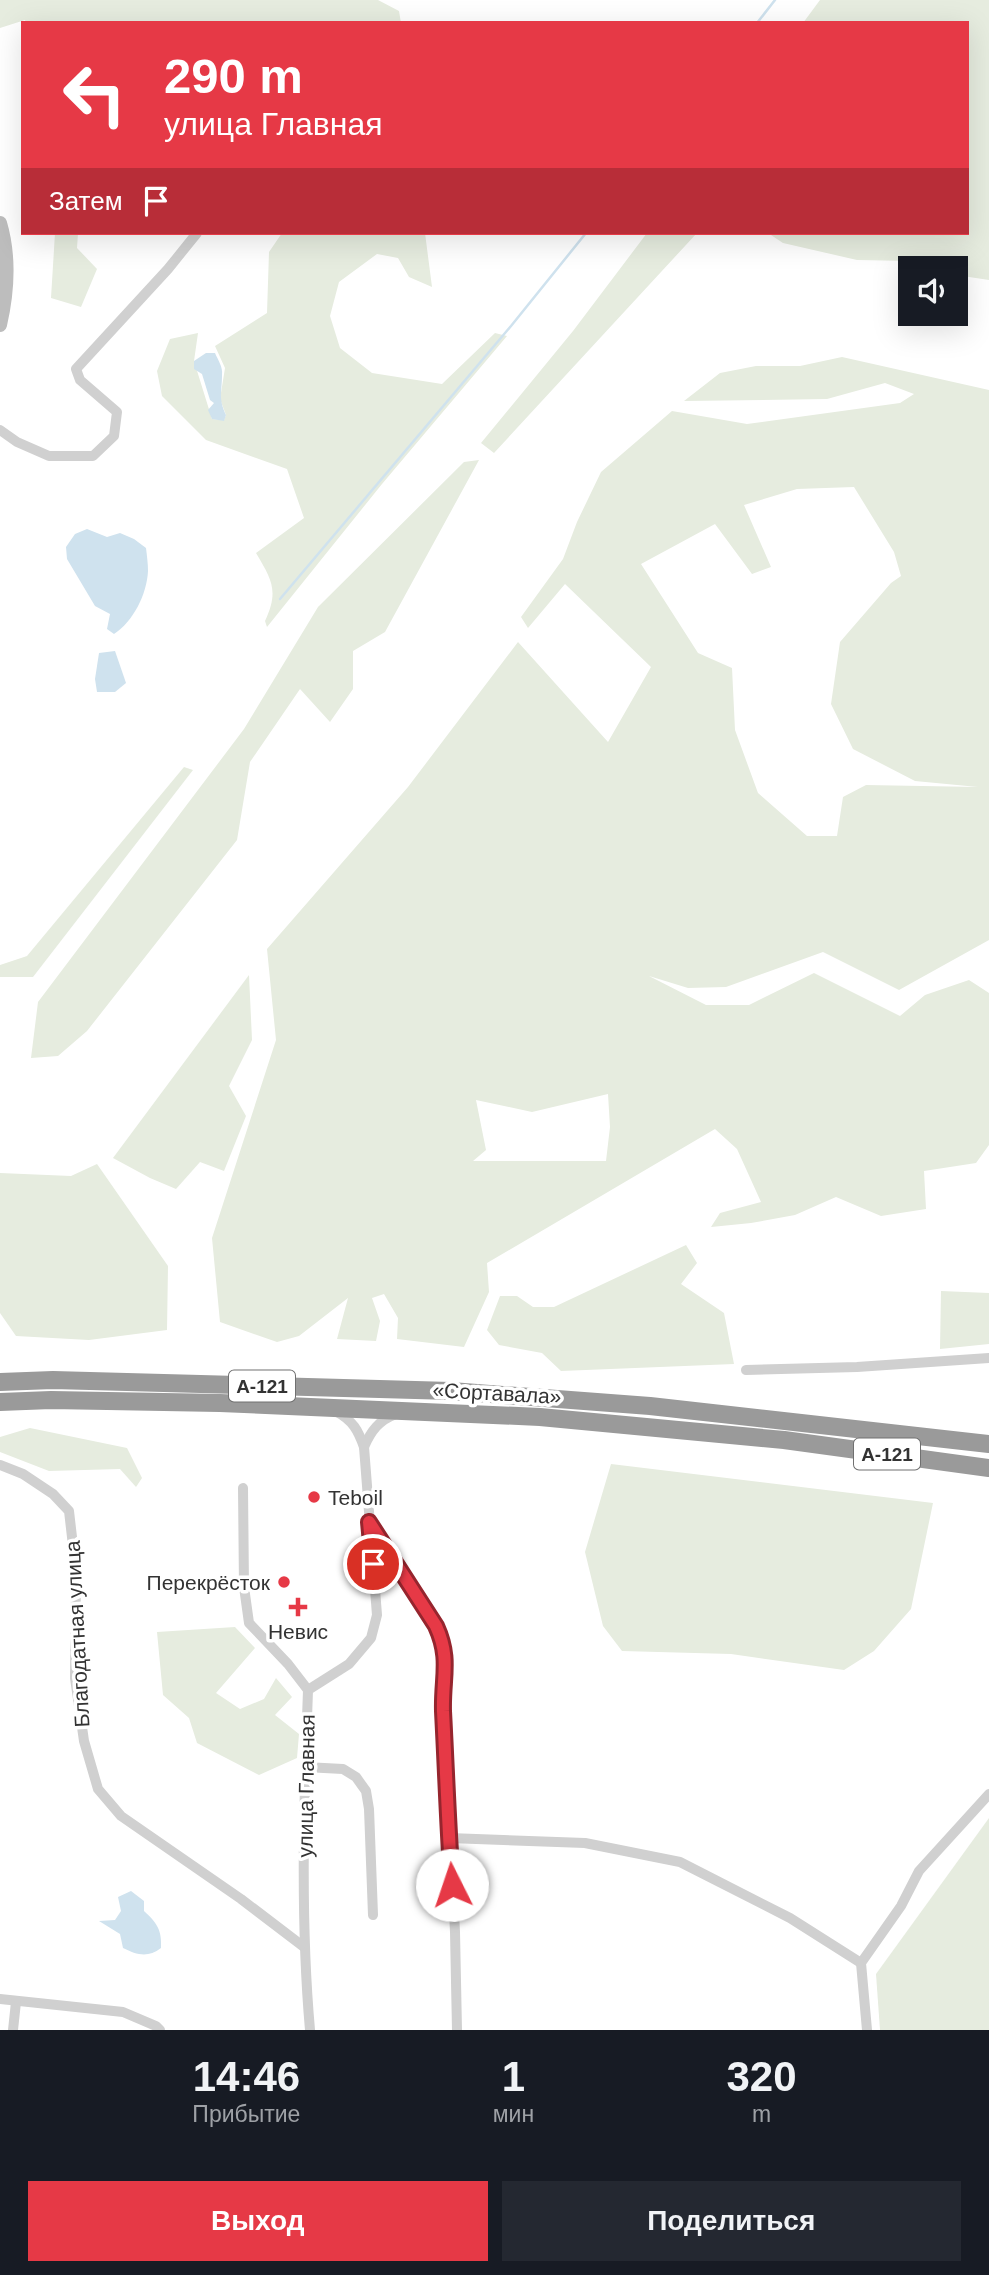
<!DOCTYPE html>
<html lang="ru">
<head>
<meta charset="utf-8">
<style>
	body { margin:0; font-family:Arial,sans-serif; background:#242831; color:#f1f3f6; height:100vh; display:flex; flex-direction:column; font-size:26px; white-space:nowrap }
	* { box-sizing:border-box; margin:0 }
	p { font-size:23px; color:#9ea1a6 }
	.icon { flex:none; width:38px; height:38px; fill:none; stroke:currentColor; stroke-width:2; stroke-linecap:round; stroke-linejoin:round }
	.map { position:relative; height:2030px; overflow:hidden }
	.drawer { display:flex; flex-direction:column; background:#171b24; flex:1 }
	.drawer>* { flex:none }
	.guide { position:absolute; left:21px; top:21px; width:948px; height:214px; border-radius:0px; box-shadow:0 7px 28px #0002; background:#e63946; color:#fff; overflow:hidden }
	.buttons { position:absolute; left:898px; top:256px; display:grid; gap:14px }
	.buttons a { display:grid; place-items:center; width:70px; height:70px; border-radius:0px; background:#171b24; box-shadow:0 7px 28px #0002; font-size:35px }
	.pin { position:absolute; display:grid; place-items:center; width:60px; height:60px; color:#fff; margin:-30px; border:4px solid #fff; border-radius:50%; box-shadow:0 2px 7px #0007 }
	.me { position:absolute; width:77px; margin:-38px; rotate:356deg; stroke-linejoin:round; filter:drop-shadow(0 0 5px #0008) }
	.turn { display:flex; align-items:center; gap:24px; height:147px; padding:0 28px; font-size:32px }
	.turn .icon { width:91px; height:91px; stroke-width:2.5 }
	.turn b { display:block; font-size:49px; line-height:60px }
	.then { display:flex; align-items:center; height:66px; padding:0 28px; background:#0003; gap:14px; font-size:26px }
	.eta { display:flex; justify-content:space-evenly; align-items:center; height:119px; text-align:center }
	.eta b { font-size:42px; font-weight:700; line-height:49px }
	.primary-button { display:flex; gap:14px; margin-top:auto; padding:14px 28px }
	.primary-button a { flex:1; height:80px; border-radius:0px; background:#e63946; color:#fff; font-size:28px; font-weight:700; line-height:80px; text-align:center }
	.primary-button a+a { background:#242831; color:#f1f3f6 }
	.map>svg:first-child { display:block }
	.green { fill:#e6ecdf; fill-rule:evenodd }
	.water { fill:#cfe2ee }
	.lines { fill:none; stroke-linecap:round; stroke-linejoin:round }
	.stream { stroke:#cfe2ee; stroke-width:2.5 }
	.street { stroke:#d0d0d0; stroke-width:10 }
	.secondary { stroke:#bdbdbd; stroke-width:14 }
	.highway { stroke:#9a9a9a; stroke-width:18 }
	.route-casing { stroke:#96252e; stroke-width:18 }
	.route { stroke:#e63946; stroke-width:12 }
	.poi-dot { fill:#e63946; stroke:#fff; stroke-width:2.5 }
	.labels { text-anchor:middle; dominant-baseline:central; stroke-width:7; stroke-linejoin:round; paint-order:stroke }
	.shield { fill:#fff; stroke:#707070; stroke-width:2 }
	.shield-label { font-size:19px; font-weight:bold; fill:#333 }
	.street-label { font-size:21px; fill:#333; stroke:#fff }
	.poi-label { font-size:21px; fill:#333; stroke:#fff; text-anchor:start }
</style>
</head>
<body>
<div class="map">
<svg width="989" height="2030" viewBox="0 0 989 2030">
	<rect width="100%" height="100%" fill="#fff"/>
	<g class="green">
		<path d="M0,0H378L399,11L401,23H26L25,20L0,28Z"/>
		<path d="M820,0H989V280L956,275V268H923L910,261L857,260L783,243L768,233H968V23H803Z"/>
		<path d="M55,233H78L77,248L97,269L81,307L51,298Z"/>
		<path d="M282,233H425L432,287L409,277L398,258L377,254L339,282L330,316L340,348L372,373L442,384L495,333L507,336L382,484L267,627L265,621C279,591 272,580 256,553L304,518L287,469L206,440L162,396L157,371L170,339L198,333L194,361L212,419L224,420L226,415L220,399L225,368L215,346L267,313L269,252Z"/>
		<path d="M647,233H697L494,453L481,443L573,331Z"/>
		<path d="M842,357L989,390V940L899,990L823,952L726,987L688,988L649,976L706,1005H749L814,973L900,1016L925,995L969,980L989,993V1145L976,1163L924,1171L926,1209L881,1216L836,1197L795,1215L751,1223L711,1227L720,1213L761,1202L737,1149L715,1129L487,1263L489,1292L464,1347L397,1339L398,1318L384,1294L372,1298L380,1321L376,1341L337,1339L348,1298L299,1336L277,1342L220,1322L212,1238L276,1040L267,949L408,787L518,642L608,742L651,667L565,584L528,628L521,617L563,559L577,522L601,472L672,411L747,424L900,403L914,394L885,383L827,399L684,401L720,373L756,366H800ZM854,487L894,552L901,576L891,583L840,642L831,704L853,749L915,781L978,787L866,785L843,797L837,836H807L758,793L735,730L732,668L698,653L641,564L715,524L752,574L771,567L744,505L797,489ZM608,1094L610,1127L606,1161H473L486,1150L476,1100L532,1112Z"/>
		<path d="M479,460L385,632L353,651V689L330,722L300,689L250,762L237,840L87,1031L58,1056L31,1058L38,1002L244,729L318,607L464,462Z"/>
		<path d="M184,767L193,770L33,977H0V965L27,956Z"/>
		<path d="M249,975L252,1040L229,1086L246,1116L224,1171L200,1162L176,1189L150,1178L113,1158Z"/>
		<path d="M97,1164L168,1266L167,1330L89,1340L16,1336L0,1313V1173L71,1176Z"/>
		<path d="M686,1245L697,1263L681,1284L724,1313L734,1364L561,1371L542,1353L499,1345L487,1330L500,1296H517L533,1307H554Z"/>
		<path d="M941,1291L989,1293V1344L940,1349Z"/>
		<path d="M30,1428L127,1448L142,1478L136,1487L120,1469L49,1471L0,1452V1437Z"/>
		<path d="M611,1464L933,1503L911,1609L874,1651L844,1670L731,1654L622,1651L603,1626L585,1552Z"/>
		<path d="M235,1627L255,1648L216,1693L240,1709L264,1699L276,1678L292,1697L275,1715L299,1734L297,1758L259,1775L197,1743L189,1718L163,1695L157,1632Z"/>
		<path d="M989,1818V2030H880L876,1974Z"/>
	</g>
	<g class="water">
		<path d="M206,353H215C218,360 223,367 222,375C222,392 218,398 226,415L224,421L212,419L208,410L214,403L210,400L202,374L194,369V361Z"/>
		<path d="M87,529L107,537L120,533L134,539L146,548C147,556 148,564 148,571C147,594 133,622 114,634L107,629L110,614L95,606L67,559L66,547L75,534Z"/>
		<path d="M115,651L126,683L115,692H97L95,679L99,653Z"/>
		<path d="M131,1891L144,1901V1911C157,1923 162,1930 161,1948C148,1958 137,1955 123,1948L120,1934L99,1921L115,1920L121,1911L118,1897Z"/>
	</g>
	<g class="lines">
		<g class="stream">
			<path d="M757,23L775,0"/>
			<path d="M280,599L511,326L586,233"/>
		</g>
		<g class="street">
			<path d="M0,430L17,442L49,456H93L114,436L117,412L80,380L76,369L168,269L197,233"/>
			<path d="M746,1370L857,1367L989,1358"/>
			<path d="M364,1447C371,1431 379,1420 396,1414"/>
			<path d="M0,1465L23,1474L53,1494L69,1511L76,1572L75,1678L84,1741L98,1789L121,1816L241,1899L304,1947"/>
			<path d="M243,1488L244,1587L249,1623L288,1664L308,1690"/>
			<path d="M370,1523L436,1626L444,1644L445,1665L443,1699L455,1932L457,2030"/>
			<path d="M305,1767L343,1769L356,1777L366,1791L369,1809L373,1915"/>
			<path d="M449,1838L585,1843L680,1862L790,1918L861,1963"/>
			<path d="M0,1999L123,2012L156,2026L160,2030"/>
			<path d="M13,2030L16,2002"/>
			<path d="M310,2030C300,1917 304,1803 308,1690L349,1664L371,1638L377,1615L364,1447C358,1430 353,1421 337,1412"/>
			<path d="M867,2030L861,1963L901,1906L919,1871L989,1794"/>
		</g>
		<path class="secondary" d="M0,223C10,257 8,290 0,325"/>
		<g class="highway">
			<path d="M0,1382L53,1380L451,1391L650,1406L989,1444"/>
			<path d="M0,1402L51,1400L220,1403L540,1417L784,1440L989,1468"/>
		</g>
	</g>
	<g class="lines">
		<g class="route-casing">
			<path id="route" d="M373,1564L369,1522L436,1626C451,1659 442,1677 443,1711C446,1769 448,1827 452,1885"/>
		</g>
		<use href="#route" class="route"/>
	</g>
	<g class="poi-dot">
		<circle cx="314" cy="1497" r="7"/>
		<circle cx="284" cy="1582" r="7"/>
		<path d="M294.5 1596.5h7v7h7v7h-7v7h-7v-7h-7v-7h7z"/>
	</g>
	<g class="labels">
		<g class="shield">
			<rect x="229" y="1370.5" width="66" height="31" rx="5"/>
			<rect x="854" y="1438.5" width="66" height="31" rx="5"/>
		</g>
		<g class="shield-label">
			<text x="262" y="1386">А-121</text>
			<text x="887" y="1454">А-121</text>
		</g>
		<g class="street-label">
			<text transform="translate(497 1393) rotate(3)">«Сортавала»</text>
			<text transform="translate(77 1634) rotate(-93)">Благодатная улица</text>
			<text transform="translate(306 1786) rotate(-89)">улица Главная</text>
		</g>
		<g class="poi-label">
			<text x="328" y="1497">Teboil</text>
			<text x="270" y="1582" text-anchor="end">Перекрёсток</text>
			<text x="298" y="1631" text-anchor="middle">Невис</text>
		</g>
	</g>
</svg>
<div class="buttons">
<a><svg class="icon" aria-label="sound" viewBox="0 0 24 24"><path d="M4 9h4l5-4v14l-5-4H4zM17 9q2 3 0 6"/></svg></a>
</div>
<div class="pin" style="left:373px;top:1564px;background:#d93025"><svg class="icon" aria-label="arrive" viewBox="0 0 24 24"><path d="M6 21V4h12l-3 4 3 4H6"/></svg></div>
<svg class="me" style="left:452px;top:1885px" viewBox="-20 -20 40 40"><circle r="19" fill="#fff"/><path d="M0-13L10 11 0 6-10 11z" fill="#e63946"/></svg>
<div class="guide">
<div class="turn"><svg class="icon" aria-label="left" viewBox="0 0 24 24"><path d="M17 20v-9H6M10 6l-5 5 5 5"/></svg><div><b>290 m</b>улица Главная</div></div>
<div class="then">Затем<svg class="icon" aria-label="arrive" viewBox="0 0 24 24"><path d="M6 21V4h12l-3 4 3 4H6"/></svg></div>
</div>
</div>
<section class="drawer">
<div class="eta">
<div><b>14:46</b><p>Прибытие</p></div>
<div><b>1</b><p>мин</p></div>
<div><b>320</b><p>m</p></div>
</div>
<div class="primary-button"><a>Выход</a><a>Поделиться</a></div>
</section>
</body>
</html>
